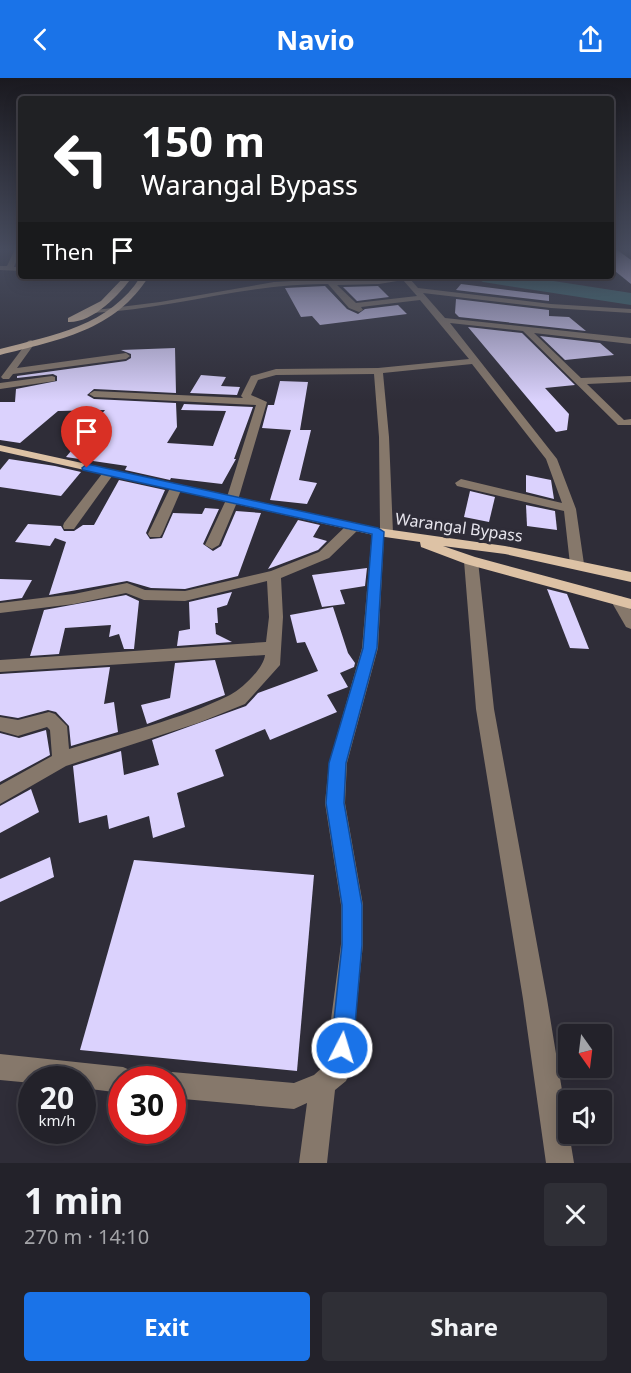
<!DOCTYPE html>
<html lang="en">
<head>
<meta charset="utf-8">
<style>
	body { margin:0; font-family:"Noto Sans",sans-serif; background:#2f2f36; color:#f1f3f6; height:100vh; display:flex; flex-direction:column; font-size:22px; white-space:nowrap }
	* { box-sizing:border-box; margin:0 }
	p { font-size:20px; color:#a3a4a8 }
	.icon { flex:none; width:33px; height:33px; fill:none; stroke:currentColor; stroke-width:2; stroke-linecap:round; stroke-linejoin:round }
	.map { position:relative; height:1085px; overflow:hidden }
	.panel { display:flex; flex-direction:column; background:#23222a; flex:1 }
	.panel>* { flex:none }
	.banner { position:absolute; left:18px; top:18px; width:596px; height:183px; border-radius:6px; box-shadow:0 3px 15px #0003,0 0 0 2px #403f47; background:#202124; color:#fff; overflow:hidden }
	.needle { width:39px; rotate:166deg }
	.controls { position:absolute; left:558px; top:946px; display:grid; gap:12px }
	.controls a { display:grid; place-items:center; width:54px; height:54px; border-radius:6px; background:#23222a; box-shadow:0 3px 15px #0003,0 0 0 2px #403f47; font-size:30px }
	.speed { position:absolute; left:18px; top:988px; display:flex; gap:12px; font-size:30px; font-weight:700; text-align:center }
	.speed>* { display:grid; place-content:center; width:78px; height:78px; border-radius:50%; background:#23222a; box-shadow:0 3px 15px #0003,0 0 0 2px #403f47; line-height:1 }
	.speed small { font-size:15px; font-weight:400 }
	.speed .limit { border:9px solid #d22; background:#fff; color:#111 }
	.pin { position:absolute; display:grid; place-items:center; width:51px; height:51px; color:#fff; margin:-62px -26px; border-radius:50% 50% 50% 0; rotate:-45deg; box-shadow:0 0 6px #0007 }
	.pin .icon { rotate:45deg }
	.me { position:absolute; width:66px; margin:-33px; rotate:5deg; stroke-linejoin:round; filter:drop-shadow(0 0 4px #0008) }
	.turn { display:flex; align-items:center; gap:21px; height:126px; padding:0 24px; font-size:27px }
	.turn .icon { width:78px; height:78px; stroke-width:2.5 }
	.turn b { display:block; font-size:42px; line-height:51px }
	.then { display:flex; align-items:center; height:57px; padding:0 24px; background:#0003; gap:12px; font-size:22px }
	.round { display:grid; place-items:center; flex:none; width:63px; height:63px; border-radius:6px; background:#2f2f36 }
	.head { display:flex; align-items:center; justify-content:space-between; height:102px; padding:0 24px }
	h1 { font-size:36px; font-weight:700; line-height:45px }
	.button { display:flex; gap:12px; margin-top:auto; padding:12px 24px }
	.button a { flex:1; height:69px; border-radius:6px; background:#1a73e8; color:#fff; font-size:24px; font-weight:700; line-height:69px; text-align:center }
	.button a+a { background:#2f2f36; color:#f1f3f6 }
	header { display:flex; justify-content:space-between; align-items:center; height:78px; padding:0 24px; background:#1a73e8; color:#fff; font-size:27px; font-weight:700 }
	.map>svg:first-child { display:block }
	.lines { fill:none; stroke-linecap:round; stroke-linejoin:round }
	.river { fill:#3a7173; fill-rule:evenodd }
	.building { fill:#dbd2fd }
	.minor { fill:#86786b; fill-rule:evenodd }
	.major { fill:#ddc2a5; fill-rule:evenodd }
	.route { fill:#1a73e8; stroke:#114b97; stroke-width:1.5 }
	.labels { text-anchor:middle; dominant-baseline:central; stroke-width:6; stroke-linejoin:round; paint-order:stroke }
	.street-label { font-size:16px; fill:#e7e5ed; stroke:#2f2d38 }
</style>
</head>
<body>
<header><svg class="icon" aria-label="back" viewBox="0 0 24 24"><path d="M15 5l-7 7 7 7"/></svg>Navio<svg class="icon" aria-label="share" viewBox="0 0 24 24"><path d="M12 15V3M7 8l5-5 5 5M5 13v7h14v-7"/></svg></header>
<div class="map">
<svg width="631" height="1085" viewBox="0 0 631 1085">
	<rect width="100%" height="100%" fill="#2f2d38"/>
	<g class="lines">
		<path class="river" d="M473,198H521L631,215V227L483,204Z"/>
	</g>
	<g class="building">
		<path d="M610,171H616L631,182V206L610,189Z"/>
		<path d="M461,206L549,217V223L456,212Z"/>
		<path d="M325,208L347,231L358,236L365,231L398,227L407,236L320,247L312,238L301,239L285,210Z"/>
		<path d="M378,208L389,219L357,223L343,209Z"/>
		<path d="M456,221L549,232V238L569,239L586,253L459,239L455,235Z"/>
		<path d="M468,249L522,255L575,307L545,310L569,336L567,352L556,354Z"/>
		<path d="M540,258L600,265L614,277L565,282Z"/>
		<path d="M175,270L176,315L94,311L87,317L94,321L176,325L177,349L167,365L213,368L226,333L181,332L184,326L253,329L234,381H236L222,406L171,400L170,402L125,392L127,388L66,379L105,332L58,333L20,365L0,362V324H15L16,311L57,303V298L53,296L17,300V298L126,283L131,280V276L121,272Z"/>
		<path d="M201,297L226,299L221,308L240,309L237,317L190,315Z"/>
		<path d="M280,303L308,304L300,352H311L299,402L317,405L307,426L270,422L291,352L262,350L268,327H274Z"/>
		<path d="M9,381L55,388L81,394L61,418L0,409V392Z"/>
		<path d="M526,397L551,402L554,421L526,414Z"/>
		<path d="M119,402L165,412L146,455L150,461L162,460L173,435L202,436L205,430L219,431L203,466L213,473L221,468L236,433L261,435L238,498L185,511L151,510L127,503L49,517L66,464L55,460L50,468L15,464L28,446L61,448L64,453H74L83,447H94Z"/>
		<path d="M470,413L495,419L489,444L464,439Z"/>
		<path d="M526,427L555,433L557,452L527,448Z"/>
		<path d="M298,442L320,447L313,459L327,463L318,472L268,491Z"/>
		<path d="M367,490L365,508L340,512L345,526L322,529L312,497Z"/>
		<path d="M0,501L32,502L22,520L0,523Z"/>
		<path d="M547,511L567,516L589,571L570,570Z"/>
		<path d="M232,514L227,527L217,530L218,545H215L216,556L232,564L177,568L179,553L190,551L189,524Z"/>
		<path d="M126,517L139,523L134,571H124L119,556L109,559L111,547L65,550L59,576L30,578L44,532Z"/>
		<path d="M333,529L348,575L355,585L354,589L340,595L348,609L327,617L337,634L270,662L265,651L215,672L224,698L177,715L185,749L153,760L149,738L109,751L107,737L79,745L73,688L121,673L124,697L159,687L152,662L246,628L258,615L318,593L305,564L297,565L290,537Z"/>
		<path d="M215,582L225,617L147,646L141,627L170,620L175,585Z"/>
		<path d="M110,589L104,626L114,624L118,654L71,668L69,648L56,634L48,632L18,640L0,637V596Z"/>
		<path d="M46,652L50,677L0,704V655L19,660Z"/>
		<path d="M31,711L39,734L0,755V728Z"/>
		<path d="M50,779L54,799L0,824V801Z"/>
		<path d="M134,782L314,797L297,993L80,972Z"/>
	</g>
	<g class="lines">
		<g class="minor">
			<path d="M15,171H21L14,189H21V193L0,192V188H7Z"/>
			<path d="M403,198H416L410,201L418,210L551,226L631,231V235L551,230L423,215L445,240L631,260V266L534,255L581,300L631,298V304L587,306L624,342L631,341V347H618L523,253L450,245L557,381L576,431L584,486L577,491L570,486L564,433L457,408L455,405L461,401L562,425L546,381L472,286L383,295L389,359L393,455L392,458H384L378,570L347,685L345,725L363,827V866L350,994L346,1003L335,1012L327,1085H299L307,1025L294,1031L172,1020V1002H161L163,998L172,994L294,1005L314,997L325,987L341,866V827L325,725L329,685L362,570L372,454L373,451L380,450L379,359L374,296L276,297L258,302L251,317L267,324L238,422L219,467L212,471L205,467L226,422L256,327L94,319L89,316L94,313L243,320L241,318L251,298L276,291L378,290L469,281L420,222L361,229L363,232L359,234L349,230L328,206C248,205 172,231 92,235L88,233L160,224L274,204L329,201L379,202ZM403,202L417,218L356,225L337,207L379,206Z"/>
			<path d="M31,262L35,265L17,290L126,275L130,278L126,281L13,296L9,301H3L1,299L28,263Z"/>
			<path d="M52,298L55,299V303L0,311V305Z"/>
			<path d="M109,391L115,394L74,451H64L63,448L64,445L105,392Z"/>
			<path d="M176,406L182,410L162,456L160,459H150L148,456L170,410Z"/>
			<path d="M354,444L360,448L359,451L329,480L281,500L283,539L280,587L245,626L198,645L66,688L0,726V707L52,678L50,652L47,649L18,658L0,653V639L18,642L49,634L55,636L67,648L69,671C122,655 180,642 230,617C242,611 264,590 265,577L0,594V582L266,564L269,539L267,503L185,523L144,522L126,515L74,526L0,535V525L74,516L127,505L145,512L185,513L271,493L319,474L349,445Z"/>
			<path d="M471,478L478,483L494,631L547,921L574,1085H546L523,921L476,631L464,483Z"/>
			<path d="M618,518L623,519L631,532V551L626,549L611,523Z"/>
			<path d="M0,976L123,989L132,993L136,1002H122V1015L82,1010V1002H32V1005L0,1002Z"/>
		</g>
		<g class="major">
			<path d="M125,198H133C119,217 93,245 68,244V240L101,223Z"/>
			<path d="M141,198H149C115,253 58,262 0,277V271C53,257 110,248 141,198Z"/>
			<path d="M0,367L378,450L505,468L631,494V504L505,476L443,468L475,479L631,521V531L466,486L421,469L420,464L378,458L0,373Z"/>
		</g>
	</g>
	<linearGradient id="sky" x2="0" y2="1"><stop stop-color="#1a191f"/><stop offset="0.53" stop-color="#474c5e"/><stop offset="1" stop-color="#474c5e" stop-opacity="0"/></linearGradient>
	<rect width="631" height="323" fill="url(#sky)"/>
	<path class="route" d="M87,386L378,450L384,454L377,570L346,685L344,725L362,827V867L353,970L350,978L342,981L334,978L331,970L342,867V827L326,725L329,685L363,570L372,456L83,392L82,390Z"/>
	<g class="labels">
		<g class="street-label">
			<text transform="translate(459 449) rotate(8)">Warangal Bypass</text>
		</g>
	</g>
</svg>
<div class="controls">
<a><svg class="needle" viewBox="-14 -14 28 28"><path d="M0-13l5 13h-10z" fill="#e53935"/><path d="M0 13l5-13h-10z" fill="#a3a4a8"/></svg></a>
<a><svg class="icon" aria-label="sound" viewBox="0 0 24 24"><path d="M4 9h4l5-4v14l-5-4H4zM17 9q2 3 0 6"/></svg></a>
</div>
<div class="speed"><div>20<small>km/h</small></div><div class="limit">30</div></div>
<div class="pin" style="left:87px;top:390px;background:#d93025"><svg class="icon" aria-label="arrive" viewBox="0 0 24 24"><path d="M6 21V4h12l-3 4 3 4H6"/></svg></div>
<svg class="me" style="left:342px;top:970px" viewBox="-20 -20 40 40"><circle r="17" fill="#1a73e8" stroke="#fff" stroke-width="3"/><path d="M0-11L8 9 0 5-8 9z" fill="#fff"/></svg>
<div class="banner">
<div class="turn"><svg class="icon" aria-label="left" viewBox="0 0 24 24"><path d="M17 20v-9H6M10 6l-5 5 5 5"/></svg><div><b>150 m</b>Warangal Bypass</div></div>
<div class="then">Then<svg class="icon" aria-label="arrive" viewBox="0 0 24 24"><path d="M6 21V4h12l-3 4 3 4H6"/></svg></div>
</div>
</div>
<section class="panel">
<div class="head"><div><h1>1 min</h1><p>270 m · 14:10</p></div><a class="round"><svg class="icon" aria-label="close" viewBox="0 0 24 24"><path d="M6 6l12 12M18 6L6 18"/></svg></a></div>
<div class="button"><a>Exit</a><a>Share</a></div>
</section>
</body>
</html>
